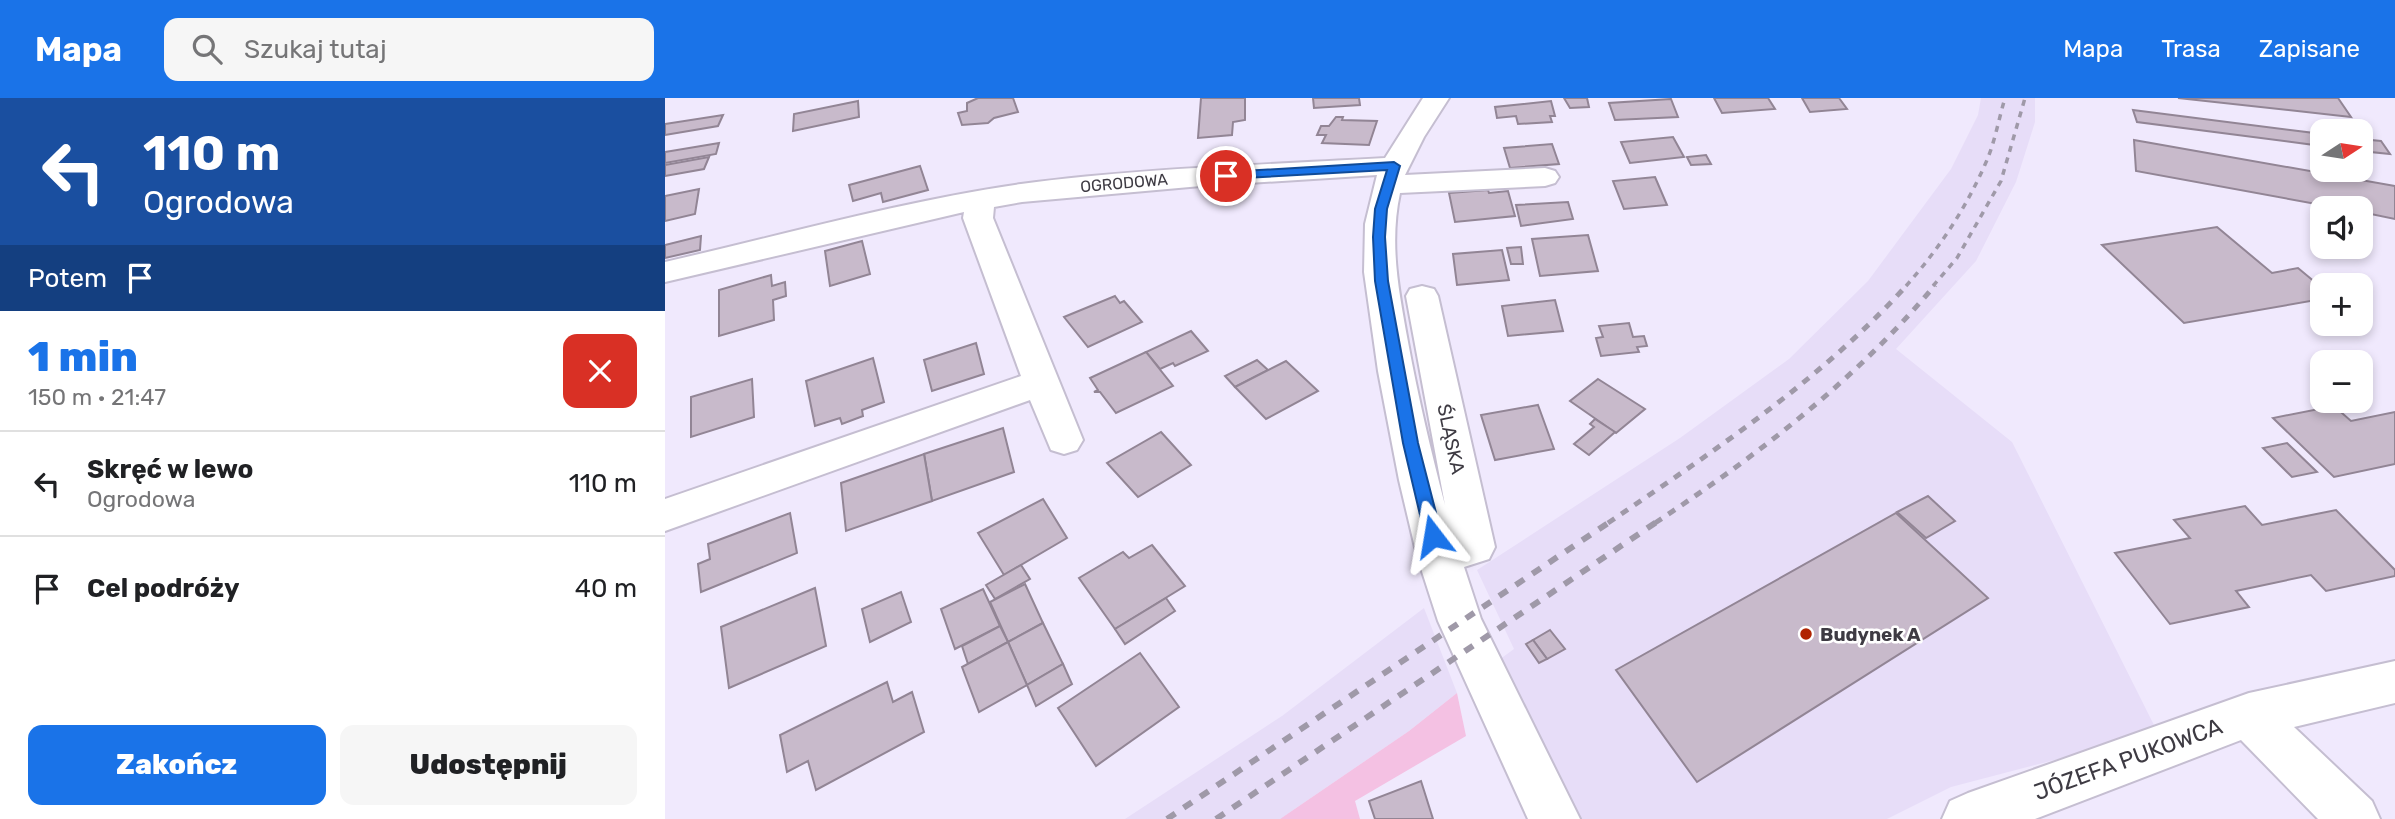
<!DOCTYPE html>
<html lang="pl">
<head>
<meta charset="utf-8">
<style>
	body { margin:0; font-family:Rubik,sans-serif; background:#f6f6f6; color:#202124; height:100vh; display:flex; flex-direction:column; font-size:26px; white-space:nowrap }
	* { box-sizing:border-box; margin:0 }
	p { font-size:23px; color:#757577 }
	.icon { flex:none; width:38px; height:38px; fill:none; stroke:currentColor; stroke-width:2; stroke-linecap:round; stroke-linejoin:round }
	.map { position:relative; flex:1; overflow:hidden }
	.sheet { display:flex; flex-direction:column; background:#fff; width:665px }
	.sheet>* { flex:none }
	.guide { background:#1a4fa0; color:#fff; overflow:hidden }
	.needle { width:46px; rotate:78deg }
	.fabs { position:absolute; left:1645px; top:21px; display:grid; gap:14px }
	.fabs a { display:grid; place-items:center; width:63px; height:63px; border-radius:14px; background:#fff; box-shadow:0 4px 10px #0003; font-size:35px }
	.pin { position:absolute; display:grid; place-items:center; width:60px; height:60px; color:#fff; margin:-30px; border:4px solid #fff; border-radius:50%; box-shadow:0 2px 7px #0007 }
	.me { position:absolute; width:77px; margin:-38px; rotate:346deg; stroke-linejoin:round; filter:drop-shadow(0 0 5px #0008) }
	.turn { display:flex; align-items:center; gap:24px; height:147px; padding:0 28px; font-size:32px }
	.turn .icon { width:91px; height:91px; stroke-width:2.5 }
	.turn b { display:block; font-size:49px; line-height:60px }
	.then { display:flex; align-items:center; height:66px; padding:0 28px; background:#0003; gap:14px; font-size:26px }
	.round { display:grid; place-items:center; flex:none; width:74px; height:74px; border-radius:14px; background:#f6f6f6 }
	.summary { display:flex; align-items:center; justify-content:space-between; height:119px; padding:0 28px }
	h1 { font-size:42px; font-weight:800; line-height:52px; color:#1a73e8 }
	.primary-button { display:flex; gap:14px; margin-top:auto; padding:14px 28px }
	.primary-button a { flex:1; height:80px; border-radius:14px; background:#1a73e8; color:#fff; font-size:28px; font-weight:800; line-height:80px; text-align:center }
	.primary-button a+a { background:#f6f6f6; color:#202124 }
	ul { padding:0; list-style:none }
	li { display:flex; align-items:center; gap:21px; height:105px; padding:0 28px; border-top:2px solid #e0e0e0 }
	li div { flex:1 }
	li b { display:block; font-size:26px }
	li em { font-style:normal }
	header { display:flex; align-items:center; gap:42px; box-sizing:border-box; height:98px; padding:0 35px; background:#1a73e8; color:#fff }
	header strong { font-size:33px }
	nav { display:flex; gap:38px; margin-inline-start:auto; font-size:24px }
	.search { width:490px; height:63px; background:#f6f6f6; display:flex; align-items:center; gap:18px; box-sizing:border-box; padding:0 24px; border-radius:14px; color:#757577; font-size:26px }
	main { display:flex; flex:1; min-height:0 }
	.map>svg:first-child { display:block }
	.built { fill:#e7ddf8 }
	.green { fill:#f4c1e3 }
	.building { fill:#c8bacb; stroke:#928595; stroke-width:2 }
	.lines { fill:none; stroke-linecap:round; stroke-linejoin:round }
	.minor-casing { stroke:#c5bed1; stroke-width:4 }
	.minor { fill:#fff; fill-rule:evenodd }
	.rail-far2 { stroke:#9f99a8; stroke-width:3.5; stroke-dasharray:6 6; stroke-linecap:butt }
	.rail-far1 { stroke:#9f99a8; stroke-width:5; stroke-dasharray:8 8; stroke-linecap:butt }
	.rail { stroke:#9f99a8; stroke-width:6; stroke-dasharray:10 10; stroke-linecap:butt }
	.route { fill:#1a73e8; stroke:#114b97; stroke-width:2 }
	.poi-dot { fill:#b02301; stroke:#fff; stroke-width:2.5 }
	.labels { text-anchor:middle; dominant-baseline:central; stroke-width:5; stroke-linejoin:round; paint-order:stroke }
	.far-street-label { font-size:16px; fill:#3e3b43; stroke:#fff }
	.street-label { font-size:19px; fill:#3e3b43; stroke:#fff }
	.poi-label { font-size:19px; font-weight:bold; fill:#3e3b43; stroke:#fff; text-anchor:start }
	.near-street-label { font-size:23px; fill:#3e3b43; stroke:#fff }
</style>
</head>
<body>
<header>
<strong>Mapa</strong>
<div class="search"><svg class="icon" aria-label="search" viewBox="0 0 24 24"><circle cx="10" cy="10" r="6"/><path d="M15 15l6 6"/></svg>Szukaj tutaj</div>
<nav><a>Mapa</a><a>Trasa</a><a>Zapisane</a></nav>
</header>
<main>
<section class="sheet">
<div class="guide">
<div class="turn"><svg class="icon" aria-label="left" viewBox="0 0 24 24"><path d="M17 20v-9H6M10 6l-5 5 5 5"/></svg><div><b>110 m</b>Ogrodowa</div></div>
<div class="then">Potem<svg class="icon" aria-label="arrive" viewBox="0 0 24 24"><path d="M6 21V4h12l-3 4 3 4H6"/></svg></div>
</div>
<div class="summary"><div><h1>1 min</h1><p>150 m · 21:47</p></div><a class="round" style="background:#d93025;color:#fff"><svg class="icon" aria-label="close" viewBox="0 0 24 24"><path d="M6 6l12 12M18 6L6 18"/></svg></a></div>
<ul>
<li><svg class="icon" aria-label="left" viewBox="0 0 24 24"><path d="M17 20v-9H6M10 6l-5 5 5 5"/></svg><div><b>Skręć w lewo</b><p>Ogrodowa</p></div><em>110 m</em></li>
<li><svg class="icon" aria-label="arrive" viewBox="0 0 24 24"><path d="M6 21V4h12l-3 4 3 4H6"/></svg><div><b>Cel podróży</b></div><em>40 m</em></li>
</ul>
<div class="primary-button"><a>Zakończ</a><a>Udostępnij</a></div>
</section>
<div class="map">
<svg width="1730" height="721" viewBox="0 0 1730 721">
	<rect width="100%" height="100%" fill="#f0e9fd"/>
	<g class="built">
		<path d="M1316,0H1370V24L1351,84L1311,163L1231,251L1347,344L1493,635L1286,689L1222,721H908L827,567L849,551L812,472L1015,340L1124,261L1203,183L1286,71L1313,17Z"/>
		<path d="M759,510L792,595L744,633L615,721H460L617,618Z"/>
	</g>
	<path class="green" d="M792,595L801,638L690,703L695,721H615L744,633Z"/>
	<g class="building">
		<path d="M313,0H348L353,14L329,20L323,25L297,27L293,15L302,13V5Z"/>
		<path d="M536,0H580V22L568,24L567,37L533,40Z"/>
		<path d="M648,0H694L695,7L649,10Z"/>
		<path d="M899,0H922L924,9L905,10Z"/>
		<path d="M1049,0H1103L1110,11L1057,15Z"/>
		<path d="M1137,0H1174L1182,11L1145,14Z"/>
		<path d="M1513,0H1673L1686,19Z"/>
		<path d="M1006,1L1013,19L950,22L944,5Z"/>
		<path d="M193,3L194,19L128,33L129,16Z"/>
		<path d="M886,3L890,18H885L887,24L853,26L851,18L832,20L830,9Z"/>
		<path d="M1468,12L1657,36V48L1472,24Z"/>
		<path d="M58,17L53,28L0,37V26Z"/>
		<path d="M671,19H678L677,22L712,23L704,47L657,45L661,37H652L656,28H664Z"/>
		<path d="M1008,39L1019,59L965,65L956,44Z"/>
		<path d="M1696,41L1716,43L1725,56L1696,53Z"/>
		<path d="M1469,42L1730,88V121L1696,114V110H1673L1471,73Z"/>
		<path d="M54,45L51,56L0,65V54Z"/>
		<path d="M887,46L894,66L845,70L839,50Z"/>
		<path d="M1041,57L1046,66L1026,67L1022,59Z"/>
		<path d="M44,59L39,71L0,78V67Z"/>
		<path d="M255,68L263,92L218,104L216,95L188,103L184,87Z"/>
		<path d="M990,79L1002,107L959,111L948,83Z"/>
		<path d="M34,91L30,116L0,123V98Z"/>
		<path d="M823,92L824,95L843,93L850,118L790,124L784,95Z"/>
		<path d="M903,104L908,121L856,128L851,107Z"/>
		<path d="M1552,129L1607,175L1633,170L1657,190V201L1519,225L1437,147Z"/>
		<path d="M923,137L933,173L875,178L867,141Z"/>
		<path d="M36,138L35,152L0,160V147Z"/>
		<path d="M197,143L205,176L165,188L160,153Z"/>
		<path d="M856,149L858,166H846L842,150Z"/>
		<path d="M837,152L844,182L792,187L788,156Z"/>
		<path d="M106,177L107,188L120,184L121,198L108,202L109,222L54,238V192Z"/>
		<path d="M450,198L455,205L459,203L477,224L423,249L399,219Z"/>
		<path d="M890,202L898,233L843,238L837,208Z"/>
		<path d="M964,225L968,239L979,238L982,248L972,249L974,254L936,258L931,240L938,239L934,228Z"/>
		<path d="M526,233L543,253L510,268L508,265L495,271L481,254Z"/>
		<path d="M311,245L319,276L267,293L259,262Z"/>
		<path d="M481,254L508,288L451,315L435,294H429L433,292L425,280Z"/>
		<path d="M208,260L219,304L197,312L198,318L177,326L175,320L150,328L141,283Z"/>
		<path d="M592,262L603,272L570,289L560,278Z"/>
		<path d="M621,263L653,293L601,321L570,289Z"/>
		<path d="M87,281L89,319L26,339V299Z"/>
		<path d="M933,281L980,311L951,335L905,303Z"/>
		<path d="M873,307L889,351L830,362L816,317Z"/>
		<path d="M1669,308L1686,323L1730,314V366L1669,379L1608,320Z"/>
		<path d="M930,321L950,334L924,357L909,346L929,329L925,326Z"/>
		<path d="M338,330L349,374L267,403L259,356Z"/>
		<path d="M496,334L526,367L473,399L442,365Z"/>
		<path d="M1622,345L1652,374L1627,379L1598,350Z"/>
		<path d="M259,356L267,403L181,433L176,385Z"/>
		<path d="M1263,398L1290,423L1261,440L1232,414Z"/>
		<path d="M378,401L402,440L339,477L313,435Z"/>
		<path d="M1580,408L1597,427L1671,412L1730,472V478L1661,493L1646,477L1571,493L1584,509L1505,526L1450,455L1525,440L1509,422Z"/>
		<path d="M125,415L132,455L36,494L33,466L45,461L43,446Z"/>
		<path d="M1231,415L1323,500L1032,684L951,572Z"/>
		<path d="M487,447L520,488L450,531L414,480L458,454L464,460Z"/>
		<path d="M356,467L365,481L330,501L321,487Z"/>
		<path d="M360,486L378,525L343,544L325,504Z"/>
		<path d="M150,490L161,548L64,590L56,529Z"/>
		<path d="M318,491L335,528L290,551L276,511Z"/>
		<path d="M236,494L246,524L205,544L197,511Z"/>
		<path d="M501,500L510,513L460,546L450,531Z"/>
		<path d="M378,525L398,566L362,587L343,544Z"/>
		<path d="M335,528L343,544L303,566L297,548Z"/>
		<path d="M885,532L900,551L882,561L868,542Z"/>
		<path d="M868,542L882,561L874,565L861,546Z"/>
		<path d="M343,544L362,587L314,614L297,569Z"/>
		<path d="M475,555L514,609L431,668L393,610Z"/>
		<path d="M398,566L407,586L371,608L362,587Z"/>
		<path d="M222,584L228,604L247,594L259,634L151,692L143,663L122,674L115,637Z"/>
		<path d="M756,683L768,721H710L704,703Z"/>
	</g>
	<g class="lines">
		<g class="minor-casing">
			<g id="minor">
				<path d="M758,0H784L759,39L740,77L880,70L890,73L894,79L890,85L880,88L735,95C724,146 734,194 743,244C753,299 766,353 780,407L741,198L745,191L757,188L769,191L773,198L830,449L824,461L799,469L816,521L915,721H863L773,523L752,458L734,382L713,273L699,174L700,126L712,77L536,88L357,104L329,109L328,120L418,342L412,352L399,356L386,352L365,302L0,433V401L356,278L298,120L299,114L0,184V164C118,137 237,103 356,86C476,70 599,67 720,60Z"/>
				<path d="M1730,563V605L1629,629L1707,703L1715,721H1653L1576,642L1370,721H1277L1285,703L1303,695L1584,595Z"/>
			</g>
		</g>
		<use href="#minor" class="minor"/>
		<g class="rail-far2">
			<path d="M1241,188C1274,151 1302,109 1322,62C1330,43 1334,20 1340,0"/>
			<path d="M1268,188L1292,160L1336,83L1360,0"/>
		</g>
		<g class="rail-far1">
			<path d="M943,425C1049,353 1156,282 1242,187"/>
			<path d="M990,425C1093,357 1191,282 1270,187"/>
		</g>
		<g class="rail">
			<path d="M502,721L946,423"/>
			<path d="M551,721L993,423"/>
		</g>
	</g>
	<path class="route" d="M729,64L735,68L722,111L720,139L723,183L753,345L777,438L774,443H762L760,438L738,345L710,183L708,139L710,111L722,72L561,81L555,78L561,74Z"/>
	<circle class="poi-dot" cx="1141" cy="536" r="7"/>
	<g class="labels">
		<g class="far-street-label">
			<text transform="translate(459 85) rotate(-5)">OGRODOWA</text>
		</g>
		<g class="street-label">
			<text transform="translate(786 341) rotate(78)">ŚLĄSKA</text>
		</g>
		<g class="poi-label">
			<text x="1155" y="536">Budynek A</text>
		</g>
		<g class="near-street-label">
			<text transform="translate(1463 661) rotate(-20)">JÓZEFA PUKOWCA</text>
		</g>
	</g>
</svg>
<div class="fabs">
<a><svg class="needle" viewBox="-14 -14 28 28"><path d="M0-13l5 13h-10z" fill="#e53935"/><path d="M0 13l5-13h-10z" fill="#757577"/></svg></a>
<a><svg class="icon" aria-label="sound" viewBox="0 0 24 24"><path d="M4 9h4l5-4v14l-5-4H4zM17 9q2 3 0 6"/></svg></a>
<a>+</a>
<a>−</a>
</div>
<div class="pin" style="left:561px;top:78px;background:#d93025"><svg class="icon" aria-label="arrive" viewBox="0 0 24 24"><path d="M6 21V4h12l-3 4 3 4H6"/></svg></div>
<svg class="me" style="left:768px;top:438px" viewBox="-20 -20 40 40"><path d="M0-17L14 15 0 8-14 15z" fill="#1a73e8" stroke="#fff" stroke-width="4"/></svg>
</div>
</main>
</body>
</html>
